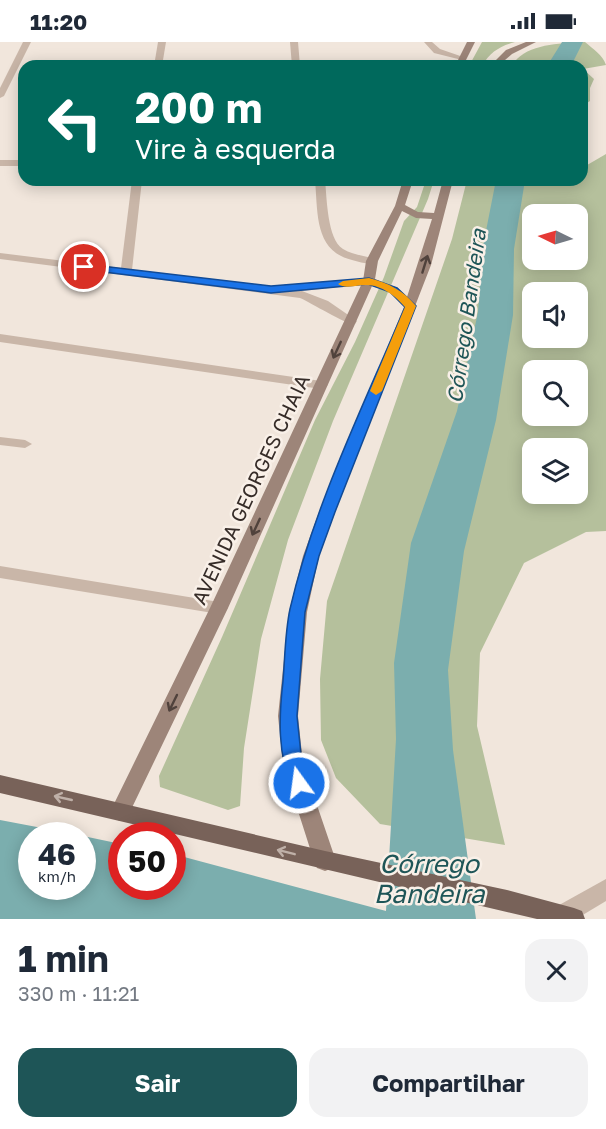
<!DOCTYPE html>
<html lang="pt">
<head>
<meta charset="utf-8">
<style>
	body { margin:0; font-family:"Golos Text",sans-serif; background:#f2f2f3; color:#1f2937; height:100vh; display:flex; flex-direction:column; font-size:22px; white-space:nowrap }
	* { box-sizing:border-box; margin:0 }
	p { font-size:20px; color:#747a83 }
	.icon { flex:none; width:33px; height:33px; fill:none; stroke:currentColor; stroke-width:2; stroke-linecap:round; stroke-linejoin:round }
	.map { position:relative; height:877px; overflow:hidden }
	.details { display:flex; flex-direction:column; background:#fff; flex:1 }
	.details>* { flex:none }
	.top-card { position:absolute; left:18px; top:18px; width:570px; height:126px; border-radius:18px; box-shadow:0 3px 15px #0003; background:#00695c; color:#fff; overflow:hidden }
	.needle { width:39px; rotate:275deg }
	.fabs { position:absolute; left:522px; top:162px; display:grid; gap:12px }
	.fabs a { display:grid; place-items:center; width:66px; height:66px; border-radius:12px; background:#fff; box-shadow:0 3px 15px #0003; font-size:30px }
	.speed { position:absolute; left:18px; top:780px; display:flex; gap:12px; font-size:30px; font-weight:700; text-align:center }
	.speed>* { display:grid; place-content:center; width:78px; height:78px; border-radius:50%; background:#fff; box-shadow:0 3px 15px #0003; line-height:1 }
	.speed small { font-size:15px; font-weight:400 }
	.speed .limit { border:9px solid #d22; background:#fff; color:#111 }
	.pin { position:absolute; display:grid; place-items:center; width:51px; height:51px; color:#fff; margin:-26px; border:3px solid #fff; border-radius:50%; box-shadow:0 2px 6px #0007 }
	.me { position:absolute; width:66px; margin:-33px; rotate:346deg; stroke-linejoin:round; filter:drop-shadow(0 0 4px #0008) }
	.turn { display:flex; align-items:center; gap:21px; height:126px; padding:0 18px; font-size:27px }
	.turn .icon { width:78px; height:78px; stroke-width:2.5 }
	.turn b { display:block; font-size:42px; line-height:51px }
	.round { display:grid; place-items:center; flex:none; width:63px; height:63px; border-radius:18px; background:#f2f2f3 }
	.overview { display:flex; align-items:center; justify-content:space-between; height:102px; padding:0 18px }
	h1 { font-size:36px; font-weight:700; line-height:45px }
	.primary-button { display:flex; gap:12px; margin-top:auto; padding:12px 18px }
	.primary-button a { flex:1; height:69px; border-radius:18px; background:#1e5557; color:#fff; font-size:24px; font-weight:700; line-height:69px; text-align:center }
	.primary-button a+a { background:#f2f2f3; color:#1f2937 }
	.status { display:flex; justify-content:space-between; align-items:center; height:42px; padding:0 30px; background:#fff; direction:ltr }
	.status svg { height:16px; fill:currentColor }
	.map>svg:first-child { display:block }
	.green { fill:#b5c09c; fill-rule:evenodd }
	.water { fill:#7baeae }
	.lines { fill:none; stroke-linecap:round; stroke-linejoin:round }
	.minor { fill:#c9b6a8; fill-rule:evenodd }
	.tertiary { fill:#c9b6a8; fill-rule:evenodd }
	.secondary { fill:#9d8579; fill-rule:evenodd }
	.primary { fill:#786259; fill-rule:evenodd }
	.oneway { stroke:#50423c }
	.oneway2 { stroke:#bfb0a8 }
	.route { fill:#1a73e8; stroke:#114b97; stroke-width:1.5 }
	.slow { fill:#f59e0b }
	.labels { text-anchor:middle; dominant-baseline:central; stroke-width:5; stroke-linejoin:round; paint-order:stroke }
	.street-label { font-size:20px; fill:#362c28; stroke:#f9f0e8 }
	.water-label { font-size:21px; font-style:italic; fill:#1e5557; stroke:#f9f0e8 }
	.near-water-label { font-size:26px; font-style:italic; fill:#1e5557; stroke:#f9f0e8 }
</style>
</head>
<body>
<div class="status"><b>11:20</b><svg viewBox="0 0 49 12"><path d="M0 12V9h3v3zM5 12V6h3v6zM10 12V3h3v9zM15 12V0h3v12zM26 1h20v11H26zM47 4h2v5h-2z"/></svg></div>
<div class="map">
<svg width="606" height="877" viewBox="0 0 606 877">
	<rect width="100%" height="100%" fill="#f1e6dc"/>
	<g class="green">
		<path d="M482,0H515C500,4 490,10 482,24H469Z"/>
		<path d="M576,0H585C593,7 603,13 606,23L583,27L594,37L590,46V59L582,64V24H512C523,3 555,2 576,0Z"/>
		<path d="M606,112V489L586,490L524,521L480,611L477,684L505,803L380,782L336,736L321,698L320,637L327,559L452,197L467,138H582V126ZM532,172H578V218H532ZM532,250H578V296H532ZM532,328H578V374H532ZM532,406H578V452H532Z"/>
		<path d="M426,138H434L428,157L333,379L288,498L261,597L244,706L240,764L228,768L160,745L159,734L222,595L315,378L355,300L384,235L404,179L417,165Z"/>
	</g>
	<g class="water">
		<path d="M562,0H583L571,24H547Z"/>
		<path d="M496,138H525L514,207L513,273L496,378L464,509L448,628L453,708L476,877H0V778L79,793L32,794V844H82L83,794L121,802L122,844H172L173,812L386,869L396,697L394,621L411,501L457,369L478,270L483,204Z"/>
	</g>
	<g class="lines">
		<g class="minor">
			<path d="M23,0H31L4,54L0,56V46Z"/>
			<path d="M158,0H166L162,24H154Z"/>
			<path d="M290,0H298L300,24H292Z"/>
			<path d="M424,0H432L440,7L466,16L462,18L434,11Z"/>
			<rect x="0" y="118" width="24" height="6"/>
			<path d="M132,138H142L132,228L287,247L292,244L373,237V241L369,242L302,249L328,259L357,279L355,282C346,283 312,261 300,256L0,217V211L121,226Z"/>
			<path d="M315,138H325C327,156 327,197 343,207C353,213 365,214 376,217V221C368,223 360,220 352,218C314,209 318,170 315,138Z"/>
			<path d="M0,292L321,339L328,343L321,347L0,300Z"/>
			<path d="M0,395L25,398L32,402L25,406L0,403Z"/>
			<path d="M0,524L219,560L225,562L228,566L225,570L219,572L0,536Z"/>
		</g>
		<path class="tertiary" d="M606,837V859L576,877H550L549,874L552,867Z"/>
		<g class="secondary">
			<path d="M467,0H475L463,24H455Z"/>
			<path d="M526,0H536L512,12L498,24H490L506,8Z"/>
			<path d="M403,138H413L405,163L418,170L434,171L443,138H453L431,223L335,470L319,514L307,570L298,674L303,722L336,819L333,826L325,829L317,826L314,819L283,722L278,674L289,570L303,514L319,470L404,265L390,250L372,244L228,566L127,776L120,779L113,776L110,770L210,566L363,239L366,219L395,164ZM402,169L416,176L432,177L407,255L398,246L375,237L378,219Z"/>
		</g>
		<path class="primary" d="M0,733L325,809L507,848L574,866L582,869L585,877H537L0,751Z"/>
	</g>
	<defs><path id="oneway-shaft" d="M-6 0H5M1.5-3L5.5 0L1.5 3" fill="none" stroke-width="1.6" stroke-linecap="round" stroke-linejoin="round" transform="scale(1.5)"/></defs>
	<g class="oneway">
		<use href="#oneway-shaft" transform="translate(425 222) rotate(-73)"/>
		<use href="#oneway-shaft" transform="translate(337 308) rotate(115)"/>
		<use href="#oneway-shaft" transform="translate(256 485) rotate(115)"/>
		<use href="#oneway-shaft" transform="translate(173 661) rotate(116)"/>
	</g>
	<g class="oneway2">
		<use href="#oneway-shaft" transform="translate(63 756) rotate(-167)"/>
		<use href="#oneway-shaft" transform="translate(286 810) rotate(-166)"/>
	</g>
	<path class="route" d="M84,222L271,244L369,236L397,246L416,264L335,470L319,514L305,570L297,674L302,722L309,741L306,747L299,749L293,747C277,714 279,674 283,639C285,616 285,590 290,567C314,463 364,363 405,265L390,250L368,242L271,251L80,227L79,225Z"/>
	<path class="slow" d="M369,236C388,241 403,248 416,264L382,349L376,353L370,349L405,265C396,254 381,243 367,243C357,242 346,248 338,242L343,239Z"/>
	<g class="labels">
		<g class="street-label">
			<text transform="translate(250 447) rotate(-65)">AVENIDA GEORGES CHAIA</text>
		</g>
		<g class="water-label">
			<text transform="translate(466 274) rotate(-82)">Córrego Bandeira</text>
		</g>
		<g class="near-water-label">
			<text x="429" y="821">Córrego<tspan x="429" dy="30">Bandeira</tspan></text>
		</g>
	</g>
</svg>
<div class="fabs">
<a><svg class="needle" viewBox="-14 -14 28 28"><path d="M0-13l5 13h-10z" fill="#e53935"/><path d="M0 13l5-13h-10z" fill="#747a83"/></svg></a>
<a><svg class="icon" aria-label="sound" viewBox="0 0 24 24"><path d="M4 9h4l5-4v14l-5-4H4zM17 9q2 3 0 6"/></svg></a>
<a><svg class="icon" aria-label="search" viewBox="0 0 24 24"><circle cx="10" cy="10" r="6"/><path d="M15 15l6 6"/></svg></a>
<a><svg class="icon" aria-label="layers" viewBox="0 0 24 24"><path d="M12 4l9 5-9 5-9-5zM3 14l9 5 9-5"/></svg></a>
</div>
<div class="speed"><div>46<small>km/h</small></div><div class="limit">50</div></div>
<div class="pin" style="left:84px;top:225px;background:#d93025"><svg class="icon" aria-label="arrive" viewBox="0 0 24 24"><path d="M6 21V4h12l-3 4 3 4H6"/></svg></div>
<svg class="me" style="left:299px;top:741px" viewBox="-20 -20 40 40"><circle r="17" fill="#1a73e8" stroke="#fff" stroke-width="3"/><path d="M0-11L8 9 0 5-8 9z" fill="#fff"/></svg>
<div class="top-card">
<div class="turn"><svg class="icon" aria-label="left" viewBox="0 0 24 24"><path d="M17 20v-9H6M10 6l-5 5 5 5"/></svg><div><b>200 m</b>Vire à esquerda</div></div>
</div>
</div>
<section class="details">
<div class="overview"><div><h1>1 min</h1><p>330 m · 11:21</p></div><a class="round"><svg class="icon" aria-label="close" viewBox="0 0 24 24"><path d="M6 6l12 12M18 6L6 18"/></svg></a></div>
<div class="primary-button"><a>Sair</a><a>Compartilhar</a></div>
</section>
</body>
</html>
